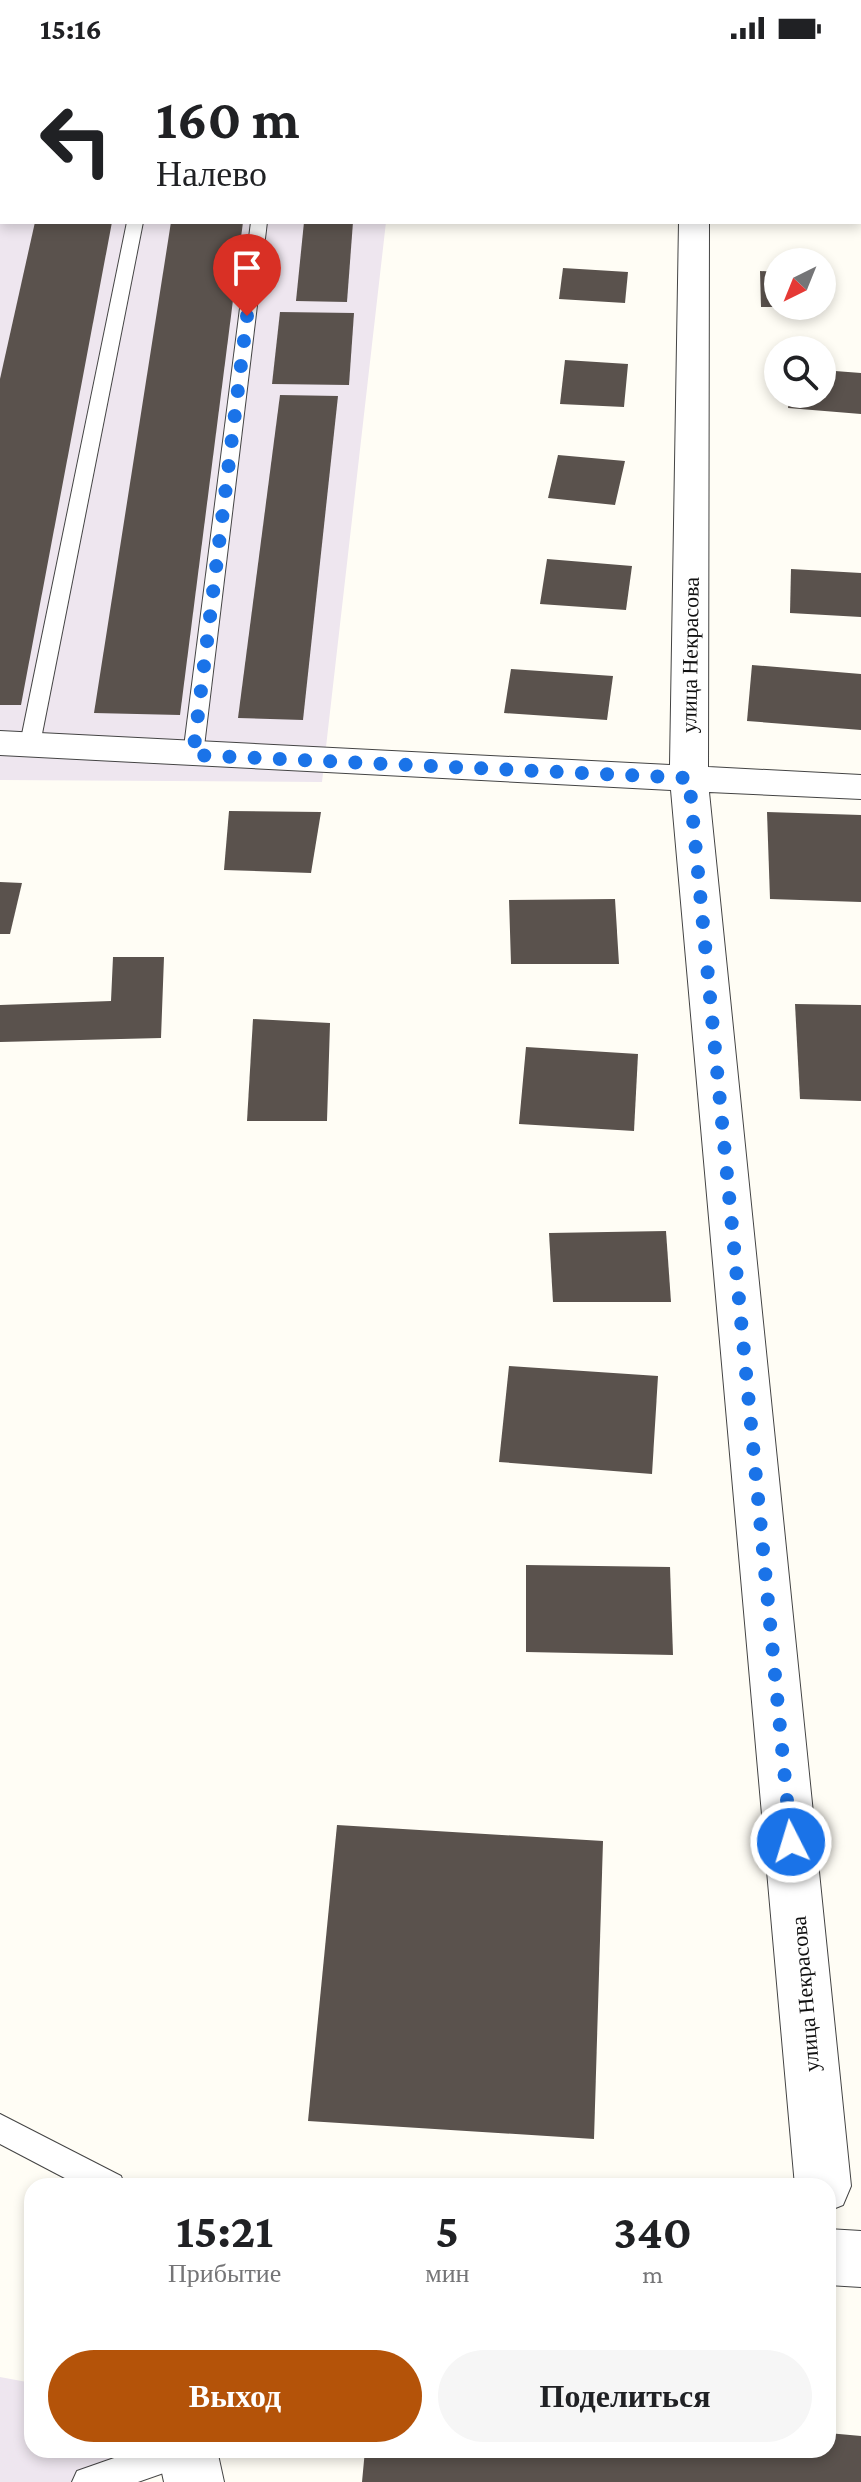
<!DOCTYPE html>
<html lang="ru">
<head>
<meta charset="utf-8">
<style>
	body { margin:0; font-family:"Crimson Pro",serif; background:#f6f6f6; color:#202124; height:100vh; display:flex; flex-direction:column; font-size:30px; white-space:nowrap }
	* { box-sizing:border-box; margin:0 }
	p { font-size:26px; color:#757577 }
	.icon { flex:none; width:44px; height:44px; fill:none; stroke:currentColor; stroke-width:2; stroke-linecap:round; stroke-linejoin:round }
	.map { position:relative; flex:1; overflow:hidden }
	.panel { position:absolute; left:24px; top:2122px; width:812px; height:280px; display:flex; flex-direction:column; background:#fff; border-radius:24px; box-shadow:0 4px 12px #0003 }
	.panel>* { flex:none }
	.banner { position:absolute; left:0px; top:0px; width:862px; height:168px; box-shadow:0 4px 12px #0003; background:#fff; color:#202124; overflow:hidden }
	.needle { width:52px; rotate:223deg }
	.tools { position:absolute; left:764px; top:192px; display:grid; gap:16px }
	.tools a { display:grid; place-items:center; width:72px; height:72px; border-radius:50%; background:#fff; box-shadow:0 4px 12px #0003; font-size:40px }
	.pin { position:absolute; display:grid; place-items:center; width:68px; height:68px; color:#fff; margin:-82px -34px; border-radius:50% 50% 50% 0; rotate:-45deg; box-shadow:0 0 8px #0007 }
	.pin .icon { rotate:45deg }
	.me { position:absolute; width:88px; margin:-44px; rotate:355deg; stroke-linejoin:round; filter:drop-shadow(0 0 6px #0008) }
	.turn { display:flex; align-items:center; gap:28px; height:168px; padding:0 24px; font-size:36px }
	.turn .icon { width:104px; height:104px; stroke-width:2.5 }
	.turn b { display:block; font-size:56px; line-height:68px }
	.eta { display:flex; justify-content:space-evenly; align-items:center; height:136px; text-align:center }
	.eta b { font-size:48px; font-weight:700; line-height:56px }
	.primary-button { display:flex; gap:16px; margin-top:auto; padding:16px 24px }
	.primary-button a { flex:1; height:92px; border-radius:48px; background:#b45309; color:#fff; font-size:32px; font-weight:700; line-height:92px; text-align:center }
	.primary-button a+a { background:#f6f6f6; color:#202124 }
	.status { display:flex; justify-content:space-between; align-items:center; height:56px; padding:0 40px; background:#fff; direction:ltr }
	.status svg { height:22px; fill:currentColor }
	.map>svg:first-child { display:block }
	.industrial { fill:#eee6ef }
	.forest { fill:#b9dc9c }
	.building { fill:#5a524d }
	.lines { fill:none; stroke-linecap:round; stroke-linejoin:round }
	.lane-casing { stroke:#444; stroke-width:2 }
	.street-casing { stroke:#444; stroke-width:2 }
	.lane { fill:#fff; fill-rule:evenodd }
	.street { fill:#fff; fill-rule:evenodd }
	.route { stroke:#1a73e8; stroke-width:14; stroke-dasharray:0 25.2 }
	.labels { text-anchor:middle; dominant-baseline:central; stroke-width:8; stroke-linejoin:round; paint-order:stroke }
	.street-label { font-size:22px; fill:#111; stroke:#fff }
</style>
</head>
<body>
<div class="status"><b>15:16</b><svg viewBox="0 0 49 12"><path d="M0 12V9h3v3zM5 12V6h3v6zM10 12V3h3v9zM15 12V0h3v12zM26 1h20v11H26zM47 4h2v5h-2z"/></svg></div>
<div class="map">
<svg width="861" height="2426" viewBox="0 0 861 2426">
	<rect width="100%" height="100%" fill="#fffdf5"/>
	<g class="industrial">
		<path d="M0,67L2,166H386L322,726L0,724Z"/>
		<path d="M0,2321L32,2327V2394H124L131,2426H0Z"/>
	</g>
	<path class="forest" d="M0,0H350L2,2V78Z"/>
	<g class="building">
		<path d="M35,166H112L21,649H0V323Z"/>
		<path d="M171,166H243L180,659L94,657Z"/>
		<path d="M304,166H353L347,246L296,245Z"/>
		<path d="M563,212L628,216L625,247L559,243Z"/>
		<path d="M760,215L778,216V251H761Z"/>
		<path d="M280,256L354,257L349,329L272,328Z"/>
		<path d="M565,304L628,308L624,351L560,348Z"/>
		<path d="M822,314L861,317V358L788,352L790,338H822Z"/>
		<path d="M280,339L338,340L303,664L238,662Z"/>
		<path d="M558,399L625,405L615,449L548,442Z"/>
		<path d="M547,503L632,510L626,554L540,548Z"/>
		<path d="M791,513L861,517V561L790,557Z"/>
		<path d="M752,609L861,618V674L747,665Z"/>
		<path d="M511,613L613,620L607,664L504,657Z"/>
		<path d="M229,755L321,756L311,817L224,814Z"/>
		<path d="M767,756L861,759V846L770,843Z"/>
		<path d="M0,826L22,827L10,878H0Z"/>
		<path d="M615,843L619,908H511L509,844Z"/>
		<path d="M113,901H164L161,982L0,986V949L111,945Z"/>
		<path d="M795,948L861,949V1045L800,1043Z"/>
		<path d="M253,963L330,967L327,1065H247Z"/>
		<path d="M526,991L638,998L634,1075L519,1068Z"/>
		<path d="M666,1175L671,1246H553L549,1177Z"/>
		<path d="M509,1310L658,1320L652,1418L499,1406Z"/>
		<path d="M526,1509L670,1511L673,1599L526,1596Z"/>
		<path d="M337,1769L603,1785L594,2083L308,2065Z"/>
		<path d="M828,2377L861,2380V2426H362L365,2394H828Z"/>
	</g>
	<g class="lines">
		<g class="lane-casing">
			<g id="lane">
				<path d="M2,140V157L0,158V141Z"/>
				<path d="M127,166H143L40,688L30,695L20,688Z"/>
				<path d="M251,166H267L203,699L193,706L183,699Z"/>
				<path d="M0,2058L121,2120L125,2130H80L0,2088Z"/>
				<path d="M137,2394H203L198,2405L138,2426H72L77,2415Z"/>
			</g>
		</g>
		<g class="street-casing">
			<g id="street">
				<rect x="682" y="0" width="28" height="2"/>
				<path d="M679,166H709L708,711L861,719V743L709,736L851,2130L843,2149L828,2155V2130H795L671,734L0,699V675L670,709Z"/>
				<path d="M828,2173L861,2175V2231L828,2229Z"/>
				<path d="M157,2394H217L224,2426H164Z"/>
			</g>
		</g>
		<use href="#lane" class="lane"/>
		<use href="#street" class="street"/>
	</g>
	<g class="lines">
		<path class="route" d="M247,260L193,699L689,722L791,1786"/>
	</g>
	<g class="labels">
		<g class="street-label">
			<text transform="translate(690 599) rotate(-89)">улица Некрасова</text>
			<text transform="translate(805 1938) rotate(-95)">улица Некрасова</text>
		</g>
	</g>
</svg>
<div class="tools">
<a><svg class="needle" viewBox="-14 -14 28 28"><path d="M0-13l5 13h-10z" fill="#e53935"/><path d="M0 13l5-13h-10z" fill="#757577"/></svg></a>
<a><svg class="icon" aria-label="search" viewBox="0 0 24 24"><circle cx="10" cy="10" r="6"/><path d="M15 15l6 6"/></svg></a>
</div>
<div class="pin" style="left:247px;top:260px;background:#d93025"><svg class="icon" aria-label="arrive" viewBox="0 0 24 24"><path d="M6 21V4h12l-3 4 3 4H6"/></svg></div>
<svg class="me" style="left:791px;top:1786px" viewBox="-20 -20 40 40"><circle r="17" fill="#1a73e8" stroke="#fff" stroke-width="3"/><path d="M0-11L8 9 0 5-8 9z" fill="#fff"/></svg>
<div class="banner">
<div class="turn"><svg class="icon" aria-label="left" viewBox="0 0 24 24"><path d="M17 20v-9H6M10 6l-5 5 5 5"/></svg><div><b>160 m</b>Налево</div></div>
</div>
<section class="panel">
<div class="eta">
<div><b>15:21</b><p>Прибытие</p></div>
<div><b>5</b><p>мин</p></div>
<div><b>340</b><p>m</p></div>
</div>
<div class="primary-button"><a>Выход</a><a>Поделиться</a></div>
</section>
</div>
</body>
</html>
